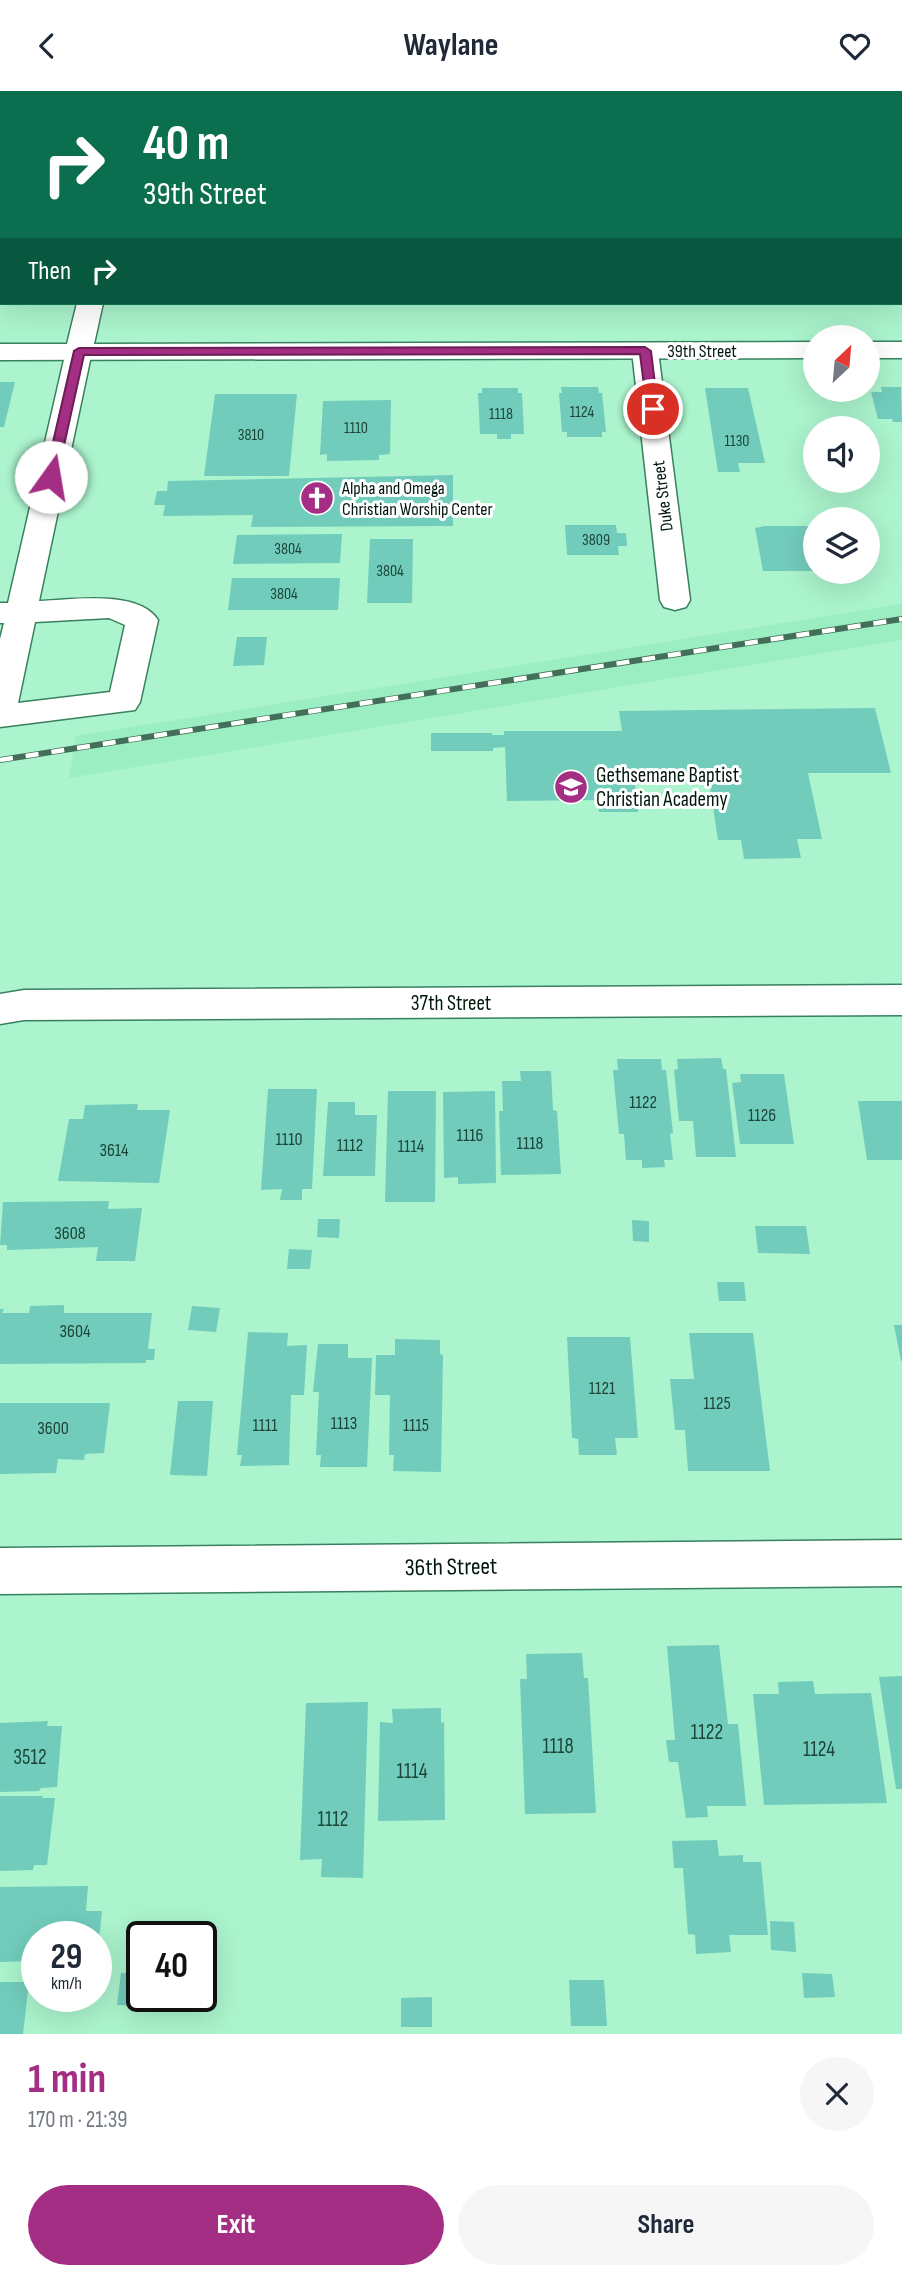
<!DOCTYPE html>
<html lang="en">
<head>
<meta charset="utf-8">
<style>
	body { margin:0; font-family:"Sofia Sans Condensed",sans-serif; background:#f6f6f7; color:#1f2937; height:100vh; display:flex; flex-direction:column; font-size:26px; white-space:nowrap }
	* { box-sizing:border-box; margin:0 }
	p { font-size:23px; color:#747a83 }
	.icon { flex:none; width:38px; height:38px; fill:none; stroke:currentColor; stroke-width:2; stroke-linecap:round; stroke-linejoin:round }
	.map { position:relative; height:1943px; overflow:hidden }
	.drawer { display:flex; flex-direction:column; background:#fff; flex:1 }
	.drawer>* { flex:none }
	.banner { position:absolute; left:0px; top:0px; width:903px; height:214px; box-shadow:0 7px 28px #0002; background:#0b6e4f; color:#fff; overflow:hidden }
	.needle { width:46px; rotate:26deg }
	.controls { position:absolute; left:803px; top:234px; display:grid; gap:14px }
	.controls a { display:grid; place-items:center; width:77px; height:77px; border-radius:50%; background:#fff; box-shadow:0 7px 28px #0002; font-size:35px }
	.speed { position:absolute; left:21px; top:1830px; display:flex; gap:14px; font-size:35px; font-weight:700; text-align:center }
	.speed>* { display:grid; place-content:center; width:91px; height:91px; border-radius:50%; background:#fff; box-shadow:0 7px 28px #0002; line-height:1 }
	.speed small { font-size:18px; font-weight:400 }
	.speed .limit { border:4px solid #111; border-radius:10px; background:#fff; color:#111 }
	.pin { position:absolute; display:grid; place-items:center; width:60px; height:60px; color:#fff; margin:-30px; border:4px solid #fff; border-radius:50%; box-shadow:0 2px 7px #0007 }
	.me { position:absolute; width:77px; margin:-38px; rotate:13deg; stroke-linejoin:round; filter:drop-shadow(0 0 5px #0008) }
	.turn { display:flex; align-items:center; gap:24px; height:147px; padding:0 28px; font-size:32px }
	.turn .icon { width:91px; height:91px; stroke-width:2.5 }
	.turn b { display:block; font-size:49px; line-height:60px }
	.then { display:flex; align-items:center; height:66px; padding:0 28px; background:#0003; gap:14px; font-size:26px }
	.round { display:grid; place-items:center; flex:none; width:74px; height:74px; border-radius:37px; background:#f6f6f7 }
	.head { display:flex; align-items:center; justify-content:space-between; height:119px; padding:0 28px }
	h1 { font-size:42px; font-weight:700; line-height:52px; color:#a52e85 }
	.primary-button { display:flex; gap:14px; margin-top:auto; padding:14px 28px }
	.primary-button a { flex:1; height:80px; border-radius:42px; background:#a52e85; color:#fff; font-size:28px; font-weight:700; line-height:80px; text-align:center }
	.primary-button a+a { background:#f6f6f7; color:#1f2937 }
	header { display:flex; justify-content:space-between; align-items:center; height:91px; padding:0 28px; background:#fff; font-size:32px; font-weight:700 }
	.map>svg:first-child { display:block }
	.built { fill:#9beec2 }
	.building { fill:#72ccbc }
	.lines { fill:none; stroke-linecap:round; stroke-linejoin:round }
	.minor-casing { stroke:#38805e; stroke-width:3 }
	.major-casing { stroke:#38805e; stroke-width:3 }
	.highway-casing { stroke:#38805e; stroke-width:3 }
	.minor { fill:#fff; fill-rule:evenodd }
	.major { fill:#fff; fill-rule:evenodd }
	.highway { fill:#fff; fill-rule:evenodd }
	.rail-casing { stroke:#436e57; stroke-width:6 }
	.rail { stroke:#fff; stroke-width:4.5; stroke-dasharray:13; stroke-linecap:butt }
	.route { fill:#a52e85; stroke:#6b1e56; stroke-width:2 }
	.labels { text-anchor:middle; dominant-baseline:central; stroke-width:6; stroke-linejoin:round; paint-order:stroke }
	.far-number-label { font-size:16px; fill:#1c4537 }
	.far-street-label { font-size:18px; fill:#00180b; stroke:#fff }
	.far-poi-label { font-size:18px; fill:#00180b; stroke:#fff; text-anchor:start }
	.number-label { font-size:18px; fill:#1c4537 }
	.poi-label { font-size:21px; fill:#00180b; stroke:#fff; text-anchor:start }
	.street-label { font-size:21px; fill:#00180b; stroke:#fff }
	.near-number-label { font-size:21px; fill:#1c4537 }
	.near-street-label { font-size:24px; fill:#00180b; stroke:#fff }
</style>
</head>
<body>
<header><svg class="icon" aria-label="back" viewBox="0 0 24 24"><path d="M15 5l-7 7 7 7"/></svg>Waylane<svg class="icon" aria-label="heart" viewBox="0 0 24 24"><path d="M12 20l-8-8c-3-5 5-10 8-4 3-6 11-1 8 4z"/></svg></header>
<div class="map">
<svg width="902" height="1943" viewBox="0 0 902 1943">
	<rect width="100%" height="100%" fill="#abf4cd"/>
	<path class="built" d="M902,513V549L69,687L76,645Z"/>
	<g class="building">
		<path d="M0,291H15L4,336H0Z"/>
		<path d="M561,296H598L599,302H602L606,341H602V346H567V341H562L559,302H562Z"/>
		<path d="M881,296H901L902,331H893L892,328H878L871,301H882Z"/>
		<path d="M482,297H518V302H522L524,343H511V348H497V343H480L478,302H482Z"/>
		<path d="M705,297H748L765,372H738L740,381H718Z"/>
		<path d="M215,303H297L289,385H204Z"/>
		<path d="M391,309L390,363L379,364V369L327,370V363L320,364L323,310Z"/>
		<path d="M453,384V435L251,436L253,424L163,425L165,414H154L157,400H167L168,390Z"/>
		<path d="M565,434H616L617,442H626L627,455H618L619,464H567Z"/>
		<path d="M765,435H816V480H763L755,437Z"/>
		<path d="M342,443L340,472L233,473L237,444Z"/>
		<path d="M370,448H413L412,512H367Z"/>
		<path d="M232,487H340L338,519H228Z"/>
		<path d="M237,546H267L264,574L233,575Z"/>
		<path d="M875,617L891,682H808L822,748H797L801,767L744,768L741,749H718L708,683L634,684L638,721H599L598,709L507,710L505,656L493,657V660H431V642H492V644H504V640H622L619,620Z"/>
		<path d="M721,967L723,978H726L736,1066H696L693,1030H679L674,979L678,978L677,968Z"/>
		<path d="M617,968H661L662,979H666L673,1042L670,1043L673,1069H664L665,1076L642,1077V1069H626L624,1043H619L613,979H618Z"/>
		<path d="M520,980H551L553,1019L557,1020L561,1083L501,1084L499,1020H503L502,990H521Z"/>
		<path d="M740,983H784L794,1053H740L732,992L741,991Z"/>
		<path d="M268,998H317L312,1098H302V1109H280L282,1098L261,1099Z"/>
		<path d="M388,1000H436L435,1111H385Z"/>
		<path d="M495,1000L496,1092L458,1093V1086L444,1087L443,1001Z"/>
		<path d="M858,1010H902V1069H867Z"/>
		<path d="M328,1011H355V1024H377L375,1085H323Z"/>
		<path d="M138,1013L137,1019H170L159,1092L58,1090L69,1028H83L85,1014Z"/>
		<path d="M109,1110L108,1118L142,1117L135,1170H96L98,1156L7,1159V1154H0L3,1111Z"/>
		<path d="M318,1128H340L339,1147L317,1146Z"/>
		<path d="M632,1129L649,1130V1151L633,1150Z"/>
		<path d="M755,1135H806L810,1163L758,1162Z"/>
		<path d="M289,1158L312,1159L310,1178H287Z"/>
		<path d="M717,1191H744L746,1210H719Z"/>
		<path d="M64,1214V1222H152L148,1258H155L154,1269H146V1272L0,1273V1218H4L2,1222H29L30,1215Z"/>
		<path d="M192,1215L220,1217L216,1241L188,1239Z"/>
		<path d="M894,1234H902V1270H901Z"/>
		<path d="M248,1241L288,1242L287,1255L307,1254L304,1304H291L289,1374L240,1375L242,1364H237Z"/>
		<path d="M689,1242H753L770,1380H688L685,1339H675L670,1288H694Z"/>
		<path d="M567,1246H630L638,1347H615L617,1364H579L578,1348L572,1347Z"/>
		<path d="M395,1248L440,1249V1263L443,1264L441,1381L393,1380L394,1364H389L390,1304H375L376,1264H395Z"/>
		<path d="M318,1253H348V1267H372L367,1376H320L321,1364H316L319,1301H313Z"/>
		<path d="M178,1310H213L207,1385L170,1384Z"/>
		<path d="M0,1312H110L104,1362L85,1363L84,1369L58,1368L56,1382L0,1383Z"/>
		<path d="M719,1554L728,1633H738L746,1715H707L708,1726L686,1727L678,1671H669L666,1649H675L667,1555Z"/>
		<path d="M582,1562L584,1587H588L596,1722L525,1723L520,1588H527L526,1563Z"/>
		<path d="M902,1585V1698H896L879,1586Z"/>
		<path d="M813,1590L815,1603L871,1602L887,1712L764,1714L753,1603H779L778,1591Z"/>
		<path d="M368,1611L363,1787L321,1786L322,1768L300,1769L306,1612Z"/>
		<path d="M441,1617V1632L444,1631L445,1729L378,1730L380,1631L393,1632L392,1618Z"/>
		<path d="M48,1630L47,1635H62L57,1696L41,1697L39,1700L0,1701V1632Z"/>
		<path d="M0,1705H43L42,1707H55L47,1774H34L33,1779L0,1780Z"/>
		<path d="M717,1749L719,1765L743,1764V1771H761L768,1844H729L731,1861L696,1863L695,1844L688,1843L683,1777H674L672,1750Z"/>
		<path d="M88,1795L86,1820H102L98,1858L96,1846H37V1870L0,1871V1796Z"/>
		<path d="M770,1830L794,1831L796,1861L771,1859Z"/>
		<path d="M121,1882L142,1883V1906H162L161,1915L117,1914Z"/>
		<path d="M802,1882L832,1883L835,1906L804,1907Z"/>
		<path d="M569,1889H604L607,1935H571Z"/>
		<path d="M0,1891H29L23,1943H0Z"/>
		<path d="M432,1906V1936H401V1907Z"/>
	</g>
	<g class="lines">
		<g class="minor-casing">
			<g id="minor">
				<path d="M79,252L88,254L92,260L39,510C71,509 138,498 158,529L140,611L135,619L0,636V548L4,532H0V512H8L66,260L70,254ZM109,527L125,534L110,601L18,612L35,531Z"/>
				<path d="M645,252L654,254L658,260L690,509L686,516L675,519L664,516L660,509L632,260L636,254Z"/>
				<path d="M902,894V924L24,929L0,933V903L24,899Z"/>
				<path d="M902,1449V1495L0,1503V1457Z"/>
			</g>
		</g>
		<g class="major-casing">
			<g id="major">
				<rect x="126" y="0" width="22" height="2"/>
				<path d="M77,212H103L94,253L816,251V267L0,269V253H67Z"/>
				<rect x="868" y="251" width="34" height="16"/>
			</g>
		</g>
		<g class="highway-casing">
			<g id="highway">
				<rect x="901" y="36" width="1" height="14"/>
				<rect x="0" y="39" width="2" height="14"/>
				<rect x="901" y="74" width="1" height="14"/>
				<rect x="0" y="77" width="2" height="14"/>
				<rect x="0" y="164" width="2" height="16"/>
			</g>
		</g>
		<use href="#minor" class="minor"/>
		<use href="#major" class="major"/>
		<use href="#highway" class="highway"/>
		<g class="rail-casing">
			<path id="rail" d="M0,669L902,528"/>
		</g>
		<use href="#rail" class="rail"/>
	</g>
	<path class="route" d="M645,256L651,260L658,318L653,322L647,318L640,263L84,264L57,386L51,389L45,386L74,260L79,257Z"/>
	<defs>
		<g id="church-disc" transform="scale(1.75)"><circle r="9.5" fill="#a52e85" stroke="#fff"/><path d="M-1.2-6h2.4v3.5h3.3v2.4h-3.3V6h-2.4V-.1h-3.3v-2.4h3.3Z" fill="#fff"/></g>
		<g id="school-disc" transform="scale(1.75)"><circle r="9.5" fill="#a52e85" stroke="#fff"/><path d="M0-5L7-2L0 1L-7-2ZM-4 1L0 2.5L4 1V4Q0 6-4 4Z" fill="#fff"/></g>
	</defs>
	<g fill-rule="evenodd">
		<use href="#church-disc" x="317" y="407"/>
		<use href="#school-disc" x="571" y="696"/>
	</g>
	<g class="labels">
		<g class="far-number-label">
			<text x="582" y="321">1124</text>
			<text x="501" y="323">1118</text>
			<text x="356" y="337">1110</text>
			<text x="251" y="344">3810</text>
			<text x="737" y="350">1130</text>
			<text x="596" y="449">3809</text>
			<text x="288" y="458">3804</text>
			<text x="390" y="480">3804</text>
			<text x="284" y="503">3804</text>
		</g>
		<g class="far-street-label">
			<text x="702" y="260">39th Street</text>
			<text transform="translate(663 405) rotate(-97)">Duke Street</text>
		</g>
		<g class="far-poi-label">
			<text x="342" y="397">Alpha and Omega<tspan x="342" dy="21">Christian Worship Center</tspan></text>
		</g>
		<g class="number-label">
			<text x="643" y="1011">1122</text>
			<text x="762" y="1024">1126</text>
			<text x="470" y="1044">1116</text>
			<text x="289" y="1048">1110</text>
			<text x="530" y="1052">1118</text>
			<text x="350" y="1054">1112</text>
			<text x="411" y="1055">1114</text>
			<text x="114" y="1059">3614</text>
			<text x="70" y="1142">3608</text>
			<text x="75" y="1240">3604</text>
			<text x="602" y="1297">1121</text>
			<text x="717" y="1312">1125</text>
			<text x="344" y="1332">1113</text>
			<text x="265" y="1334">1111</text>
			<text x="416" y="1334">1115</text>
			<text x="53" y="1337">3600</text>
		</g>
		<g class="poi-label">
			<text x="596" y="684">Gethsemane Baptist<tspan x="596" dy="24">Christian Academy</tspan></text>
		</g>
		<g class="street-label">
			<text x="451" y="912">37th Street</text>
		</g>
		<g class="near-number-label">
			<text x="707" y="1641">1122</text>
			<text x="558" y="1655">1118</text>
			<text x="819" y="1658">1124</text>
			<text x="30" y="1666">3512</text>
			<text x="412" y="1680">1114</text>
			<text x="333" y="1728">1112</text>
		</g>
		<g class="near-street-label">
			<text transform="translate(451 1476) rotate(-1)">36th Street</text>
		</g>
	</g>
</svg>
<div class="controls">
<a><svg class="needle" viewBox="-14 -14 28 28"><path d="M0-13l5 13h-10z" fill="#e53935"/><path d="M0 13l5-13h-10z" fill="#747a83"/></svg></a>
<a><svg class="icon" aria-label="sound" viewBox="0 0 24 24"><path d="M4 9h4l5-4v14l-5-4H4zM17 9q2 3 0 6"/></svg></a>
<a><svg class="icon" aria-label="layers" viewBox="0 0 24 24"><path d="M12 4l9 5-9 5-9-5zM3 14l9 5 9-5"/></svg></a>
</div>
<div class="speed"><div>29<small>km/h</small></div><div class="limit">40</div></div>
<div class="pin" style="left:653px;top:318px;background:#d93025"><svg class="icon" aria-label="arrive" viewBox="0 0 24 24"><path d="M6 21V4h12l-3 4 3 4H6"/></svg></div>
<svg class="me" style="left:51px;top:386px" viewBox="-20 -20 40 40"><circle r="19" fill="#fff"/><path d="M0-13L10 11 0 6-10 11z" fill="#a52e85"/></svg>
<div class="banner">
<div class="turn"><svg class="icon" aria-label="right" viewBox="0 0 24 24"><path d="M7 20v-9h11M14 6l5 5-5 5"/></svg><div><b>40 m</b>39th Street</div></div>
<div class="then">Then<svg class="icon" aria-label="right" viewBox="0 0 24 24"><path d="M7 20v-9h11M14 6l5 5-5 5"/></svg></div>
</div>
</div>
<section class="drawer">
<div class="head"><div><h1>1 min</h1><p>170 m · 21:39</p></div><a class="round"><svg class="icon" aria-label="close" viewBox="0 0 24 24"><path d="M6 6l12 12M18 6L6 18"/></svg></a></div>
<div class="primary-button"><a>Exit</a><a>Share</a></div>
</section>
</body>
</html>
